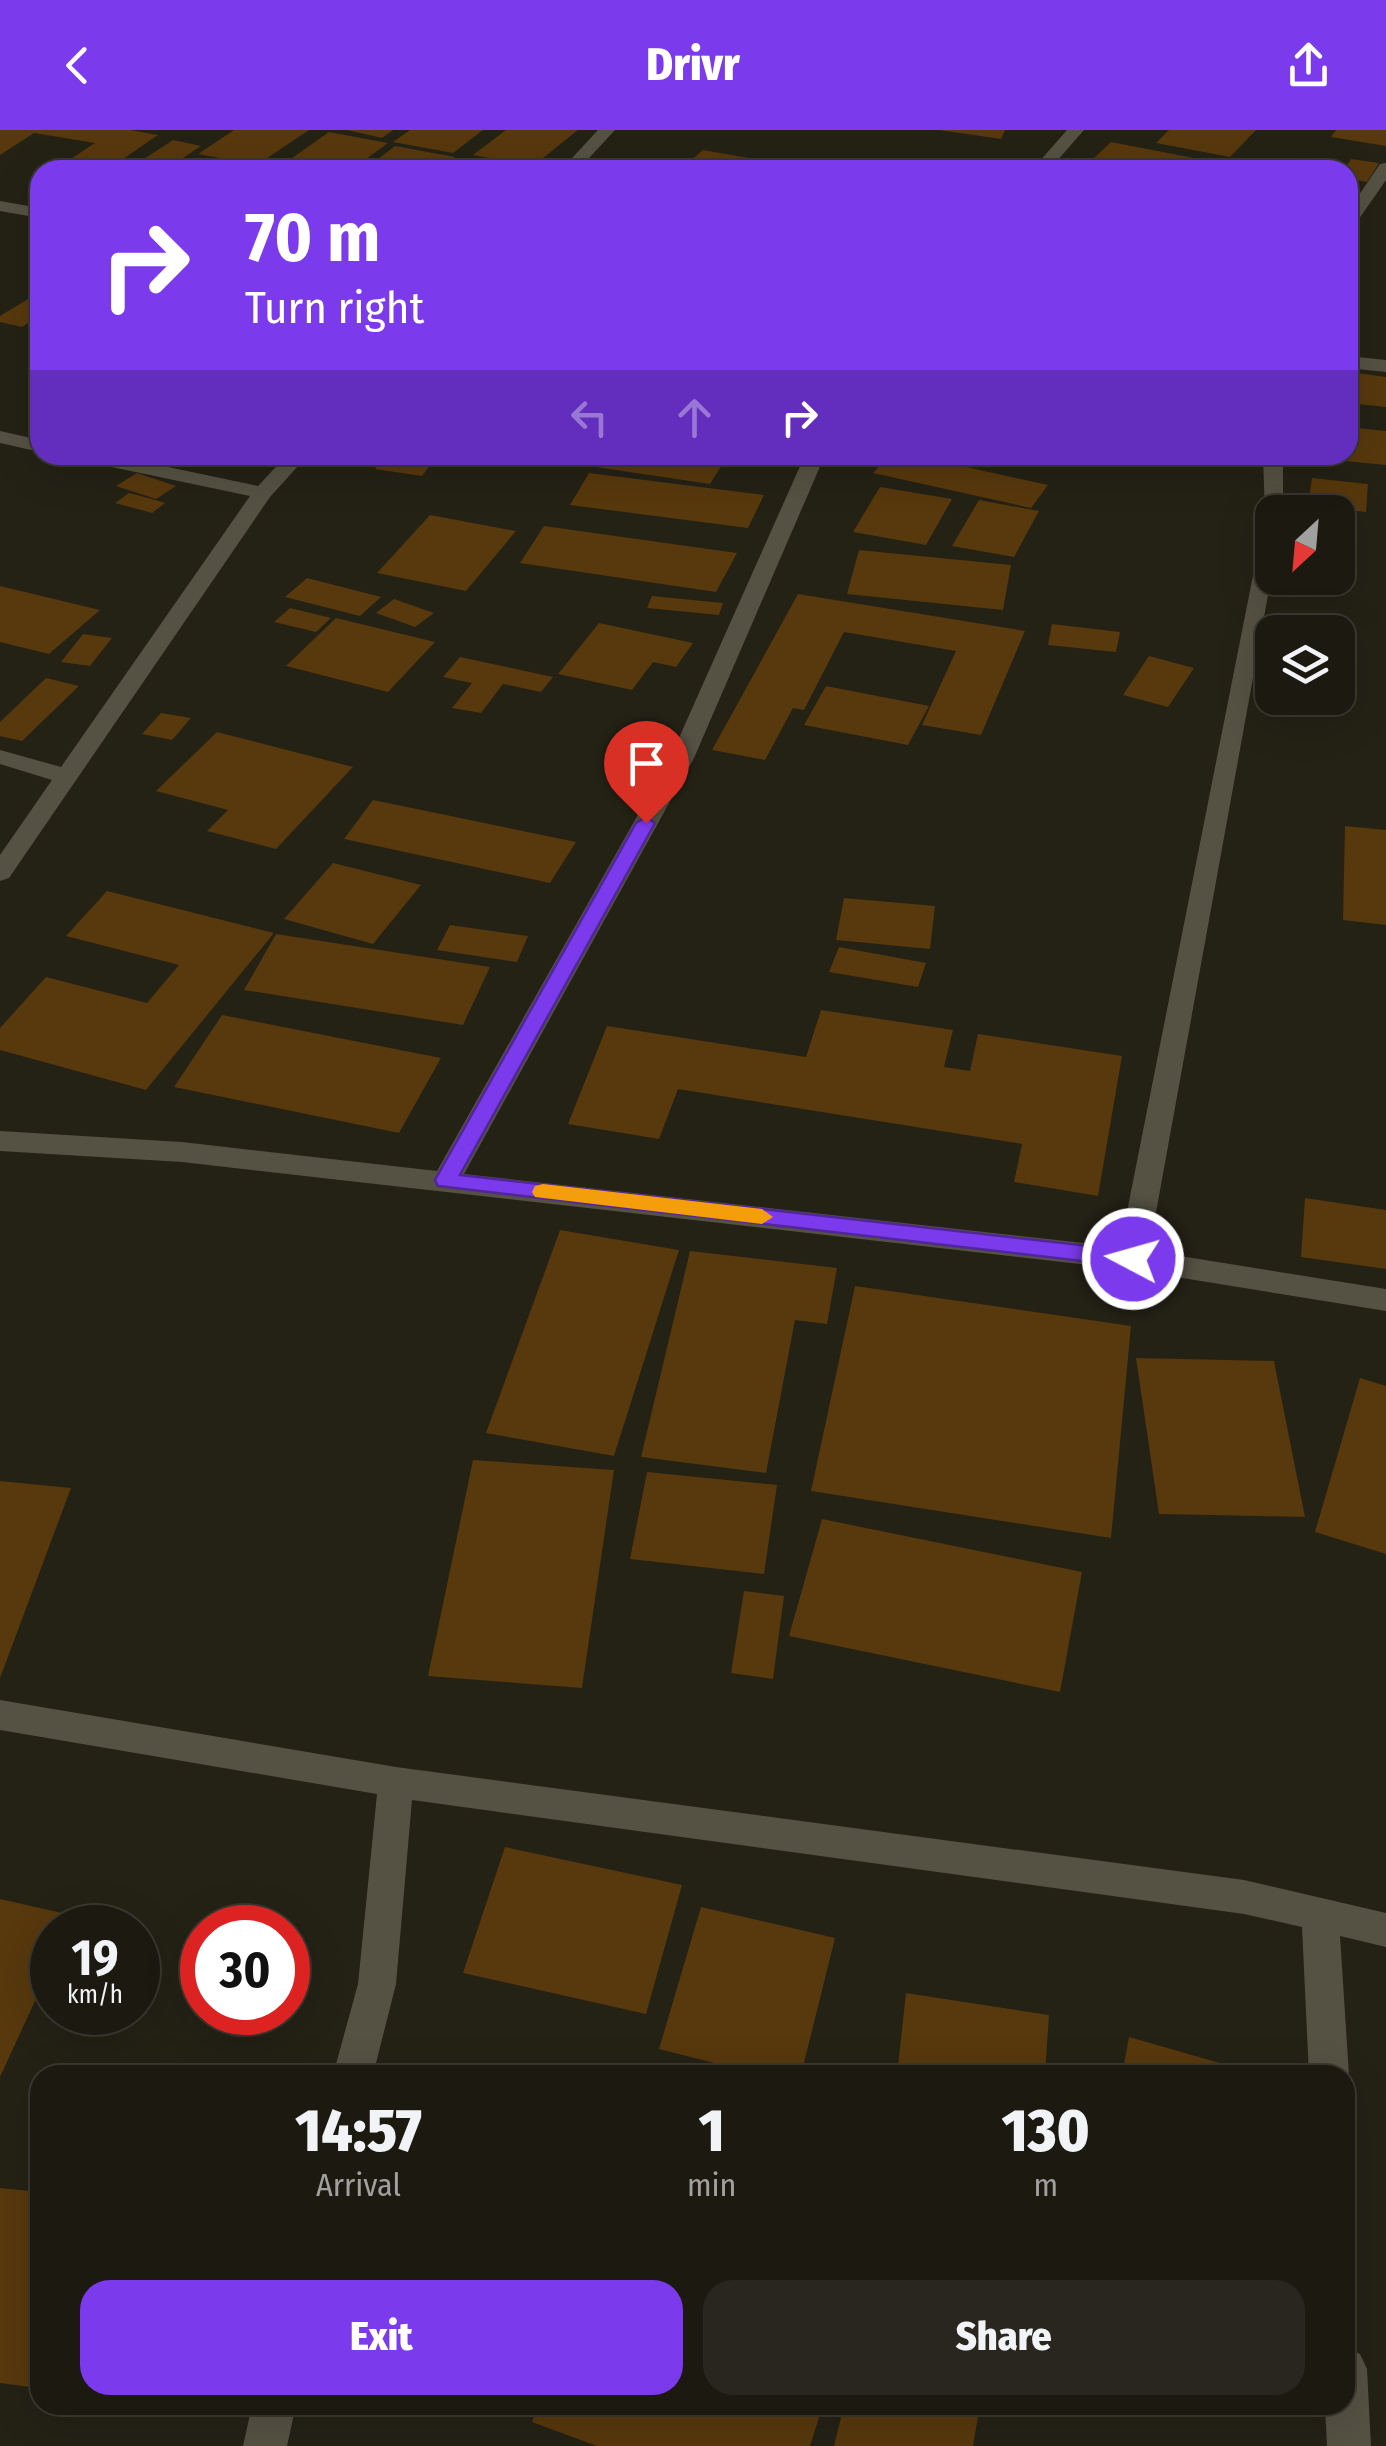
<!DOCTYPE html>
<html lang="en">
<head>
<meta charset="utf-8">
<style>
	body { margin:0; font-family:"Fira Sans Condensed",sans-serif; background:#28261e; color:#f1f3f6; height:100vh; display:flex; flex-direction:column; font-size:38px; white-space:nowrap }
	* { box-sizing:border-box; margin:0 }
	p { font-size:32px; color:#a0a09f }
	.icon { flex:none; width:55px; height:55px; fill:none; stroke:currentColor; stroke-width:2; stroke-linecap:round; stroke-linejoin:round }
	.map { position:relative; flex:1; overflow:hidden }
	.details { position:absolute; left:30px; top:1935px; width:1325px; height:350px; display:flex; flex-direction:column; background:#1b1910; border-radius:30px; box-shadow:0 10px 40px #0002,0 0 0 2px #393830 }
	.details>* { flex:none }
	.banner { position:absolute; left:30px; top:30px; width:1328px; height:305px; border-radius:30px; box-shadow:0 10px 40px #0002,0 0 0 2px #393830; background:#7c3aed; color:#fff; overflow:hidden }
	.needle { width:65px; rotate:206deg }
	.tools { position:absolute; left:1255px; top:365px; display:grid; gap:20px }
	.tools a { display:grid; place-items:center; width:100px; height:100px; border-radius:20px; background:#1b1910; box-shadow:0 10px 40px #0002,0 0 0 2px #393830; font-size:50px }
	.speed { position:absolute; left:30px; top:1775px; display:flex; gap:20px; font-size:50px; font-weight:700; text-align:center }
	.speed>* { display:grid; place-content:center; width:130px; height:130px; border-radius:50%; background:#1b1910; box-shadow:0 10px 40px #0002,0 0 0 2px #393830; line-height:1 }
	.speed small { font-size:25px; font-weight:400 }
	.speed .limit { border:15px solid #d22; background:#fff; color:#111 }
	.pin { position:absolute; display:grid; place-items:center; width:85px; height:85px; color:#fff; margin:-102px -42px; border-radius:50% 50% 50% 0; rotate:-45deg; box-shadow:0 0 10px #0007 }
	.pin .icon { rotate:45deg }
	.me { position:absolute; width:110px; margin:-55px; rotate:276deg; stroke-linejoin:round; filter:drop-shadow(0 0 8px #0008) }
	.turn { display:flex; align-items:center; gap:35px; height:210px; padding:0 50px; font-size:45px }
	.turn .icon { width:130px; height:130px; stroke-width:2.5 }
	.turn b { display:block; font-size:70px; line-height:85px }
	.lanes { display:flex; align-items:center; height:95px; padding:0 50px; background:#0003; justify-content:center; gap:50px; direction:ltr }
	.lanes .off { opacity:.35 }
	.eta { display:flex; justify-content:space-evenly; align-items:center; height:170px; text-align:center }
	.eta b { font-size:60px; font-weight:800; line-height:70px }
	.button { display:flex; gap:20px; margin-top:auto; padding:20px 50px }
	.button a { flex:1; height:115px; border-radius:30px; background:#7c3aed; color:#fff; font-size:40px; font-weight:800; line-height:115px; text-align:center }
	.button a+a { background:#28261e; color:#f1f3f6 }
	header { display:flex; justify-content:space-between; align-items:center; height:130px; padding:0 50px; background:#7c3aed; color:#fff; font-size:45px; font-weight:800 }
	.map>svg:first-child { display:block }
	.building { fill:#58380d }
	.lines { fill:none; stroke-linecap:round; stroke-linejoin:round }
	.minor { fill:#555244; fill-rule:evenodd }
	.route { fill:#7c3aed; stroke:#51269a; stroke-width:2.5 }
	.slow { fill:#f59e0b }
</style>
</head>
<body>
<header><svg class="icon" aria-label="back" viewBox="0 0 24 24"><path d="M15 5l-7 7 7 7"/></svg>Drivr<svg class="icon" aria-label="share" viewBox="0 0 24 24"><path d="M12 15V3M7 8l5-5 5 5M5 13v7h14v-7"/></svg></header>
<div class="map">
<svg width="1386" height="2316" viewBox="0 0 1386 2316">
	<rect width="100%" height="100%" fill="#242115"/>
	<g class="building">
		<path d="M0,0H130L158,5L107,40H54L95,13L34,3L0,25Z"/>
		<path d="M234,0H309L257,35L198,24Z"/>
		<path d="M347,0H393L382,8Z"/>
		<path d="M410,0H483L453,23L393,12Z"/>
		<path d="M506,0H578L533,36L473,25Z"/>
		<path d="M939,0H1005L1001,9Z"/>
		<path d="M1169,0H1256L1230,27L1156,13Z"/>
		<path d="M1336,0H1386V16L1331,7Z"/>
		<path d="M329,2L388,13L351,40L278,38Z"/>
		<path d="M173,10L201,16L165,40H127Z"/>
		<path d="M1111,12L1230,35L1226,40H1139L1091,31Z"/>
		<path d="M395,16L455,27L438,40H364Z"/>
		<path d="M703,20L788,35L782,40H680Z"/>
		<path d="M1351,29L1379,33L1367,52L1348,49L1344,40Z"/>
		<path d="M479,30L525,38V40H466Z"/>
		<path d="M28,169L40,172V185L22,197L0,192V186Z"/>
		<path d="M1349,242L1386,247V277L1348,273Z"/>
		<path d="M1348,297L1386,301V335L1345,331Z"/>
		<path d="M197,325H246L234,335Z"/>
		<path d="M387,325H438L422,346L375,339Z"/>
		<path d="M604,325H728L710,354L596,337Z"/>
		<path d="M889,325H912L1048,355L1031,378L873,343Z"/>
		<path d="M980,325H1037L1028,337Z"/>
		<path d="M137,343L176,356L156,369L116,356Z"/>
		<path d="M589,343L764,365L748,398L570,375Z"/>
		<path d="M1312,348L1368,354L1366,382L1308,376Z"/>
		<path d="M880,357L952,369L926,415L853,402Z"/>
		<path d="M129,363L152,369L165,373L152,383L115,373Z"/>
		<path d="M979,370L1039,381L1014,427L952,416Z"/>
		<path d="M430,385L516,401L466,461L377,443Z"/>
		<path d="M544,396L737,423L716,462L520,433Z"/>
		<path d="M859,420L1011,435L1003,480L847,464Z"/>
		<path d="M307,448L381,467L360,486L285,467Z"/>
		<path d="M0,456L100,480L49,524L0,512Z"/>
		<path d="M798,464L1025,501L981,605L922,595L956,521L844,502L804,580L793,578L765,630L712,620Z"/>
		<path d="M652,466L723,473L719,485L647,478Z"/>
		<path d="M394,469L434,483L415,497L376,483Z"/>
		<path d="M290,478L331,488L316,502L274,492Z"/>
		<path d="M336,488L435,512L388,562L286,536Z"/>
		<path d="M599,493L693,513L676,537L653,532L632,560L558,544Z"/>
		<path d="M1052,494L1120,502L1116,522L1048,515Z"/>
		<path d="M83,504L112,508L90,536L61,532Z"/>
		<path d="M1149,526L1194,538L1168,577L1123,565Z"/>
		<path d="M460,527L553,547L541,562L503,554L481,583L452,578L472,553L443,547Z"/>
		<path d="M46,548L79,556L22,611L0,606V592Z"/>
		<path d="M826,556L929,576L908,615L804,595Z"/>
		<path d="M161,583L191,588L172,610L142,604Z"/>
		<path d="M217,602L353,637L276,719L207,701L228,680L156,661Z"/>
		<path d="M373,670L576,712L550,753L344,709Z"/>
		<path d="M1345,696L1386,700V795L1343,790Z"/>
		<path d="M333,733L421,755L373,814L284,789Z"/>
		<path d="M107,761L274,803L146,960L0,920V898L46,847L147,873L179,835L66,806Z"/>
		<path d="M844,768L935,776L930,819L836,810Z"/>
		<path d="M450,795L528,806L517,832L437,820Z"/>
		<path d="M276,804L490,837L463,895L244,860Z"/>
		<path d="M839,817L926,833L918,857L829,842Z"/>
		<path d="M821,880L953,900L944,937L970,941L978,904L1122,926L1098,1066L1014,1052L1022,1014L678,959L659,1009L568,994L607,896L806,927Z"/>
		<path d="M222,885L441,928L399,1003L174,957Z"/>
		<path d="M1305,1068L1386,1080V1139L1301,1127Z"/>
		<path d="M560,1100L679,1120L614,1326L486,1303Z"/>
		<path d="M690,1121L837,1138L827,1194L795,1190L766,1343L641,1327Z"/>
		<path d="M855,1156L1131,1196L1111,1408L811,1361Z"/>
		<path d="M1136,1228L1274,1231L1305,1387L1159,1384Z"/>
		<path d="M1360,1248L1386,1256V1424L1315,1402Z"/>
		<path d="M473,1330L614,1340L582,1558L428,1546Z"/>
		<path d="M647,1342L777,1355L764,1444L630,1429Z"/>
		<path d="M0,1351L71,1358L0,1548Z"/>
		<path d="M822,1389L1082,1442L1060,1562L789,1506Z"/>
		<path d="M744,1461L784,1466L773,1549L731,1543Z"/>
		<path d="M505,1717L682,1755L646,1884L463,1843Z"/>
		<path d="M0,1769L75,1786L69,1798H52V1834L0,1947Z"/>
		<path d="M701,1777L835,1808L801,1945H762L659,1919Z"/>
		<path d="M906,1863L1049,1885L1045,1945H897Z"/>
		<path d="M1129,1907L1258,1944L1257,1945H1122Z"/>
		<path d="M0,2058L40,2062L37,2258L0,2253Z"/>
		<path d="M538,2275H823L810,2316H597L532,2292Z"/>
		<path d="M844,2275H980L973,2316H834Z"/>
	</g>
	<g class="lines">
		<g class="minor">
			<path d="M598,0H615L578,40H561Z"/>
			<path d="M1067,0H1084L1049,40H1032Z"/>
			<path d="M1386,33V50L1354,96L1348,97V81L1380,34Z"/>
			<path d="M0,71L40,78V88L0,81Z"/>
			<path d="M1348,226L1386,230V242L1348,238Z"/>
			<path d="M0,301L40,310V322L0,313Z"/>
			<path d="M73,325H111L258,356L287,325H308L270,367L9,748L0,751V725L52,650L0,634V620L61,637L250,366L83,331Z"/>
			<path d="M805,325H825L694,628L464,1044L1120,1117L1265,385L1263,325H1283V382H1272V443L1149,1121L1386,1159V1181L1133,1140L182,1032L0,1021V1001L182,1012L437,1041L670,628Z"/>
			<path d="M0,1570L396,1637L1244,1750L1386,1783V1817L1340,1806L1349,1945L1345,1954V1945H1309L1302,1797L1244,1784L412,1670L396,1854L373,1945H333L358,1854L377,1664L0,1600Z"/>
			<path d="M1345,2217L1360,2224L1367,2239L1371,2316H1327L1325,2275H1345Z"/>
			<path d="M252,2275H296L287,2316H243Z"/>
		</g>
	</g>
	<path class="route" d="M646,687L655,693L460,1045L1133,1121L1141,1123L1144,1129L1141,1135L1133,1137L438,1056L435,1050L636,693Z"/>
	<path class="slow" d="M543,1054L762,1079L773,1087L762,1094L535,1067L532,1062L535,1056Z"/>
</svg>
<div class="tools">
<a><svg class="needle" viewBox="-14 -14 28 28"><path d="M0-13l5 13h-10z" fill="#e53935"/><path d="M0 13l5-13h-10z" fill="#a0a09f"/></svg></a>
<a><svg class="icon" aria-label="layers" viewBox="0 0 24 24"><path d="M12 4l9 5-9 5-9-5zM3 14l9 5 9-5"/></svg></a>
</div>
<div class="speed"><div>19<small>km/h</small></div><div class="limit">30</div></div>
<div class="pin" style="left:646px;top:693px;background:#d93025"><svg class="icon" aria-label="arrive" viewBox="0 0 24 24"><path d="M6 21V4h12l-3 4 3 4H6"/></svg></div>
<svg class="me" style="left:1133px;top:1129px" viewBox="-20 -20 40 40"><circle r="17" fill="#7c3aed" stroke="#fff" stroke-width="3"/><path d="M0-11L8 9 0 5-8 9z" fill="#fff"/></svg>
<div class="banner">
<div class="turn"><svg class="icon" aria-label="right" viewBox="0 0 24 24"><path d="M7 20v-9h11M14 6l5 5-5 5"/></svg><div><b>70 m</b>Turn right</div></div>
<div class="lanes"><svg class="icon off" aria-label="left" viewBox="0 0 24 24"><path d="M17 20v-9H6M10 6l-5 5 5 5"/></svg><svg class="icon off" aria-label="ahead" viewBox="0 0 24 24"><path d="M12 20V5M6 11l6-6 6 6"/></svg><svg class="icon" aria-label="right" viewBox="0 0 24 24"><path d="M7 20v-9h11M14 6l5 5-5 5"/></svg></div>
</div>
<section class="details">
<div class="eta">
<div><b>14:57</b><p>Arrival</p></div>
<div><b>1</b><p>min</p></div>
<div><b>130</b><p>m</p></div>
</div>
<div class="button"><a>Exit</a><a>Share</a></div>
</section>
</div>
</body>
</html>
